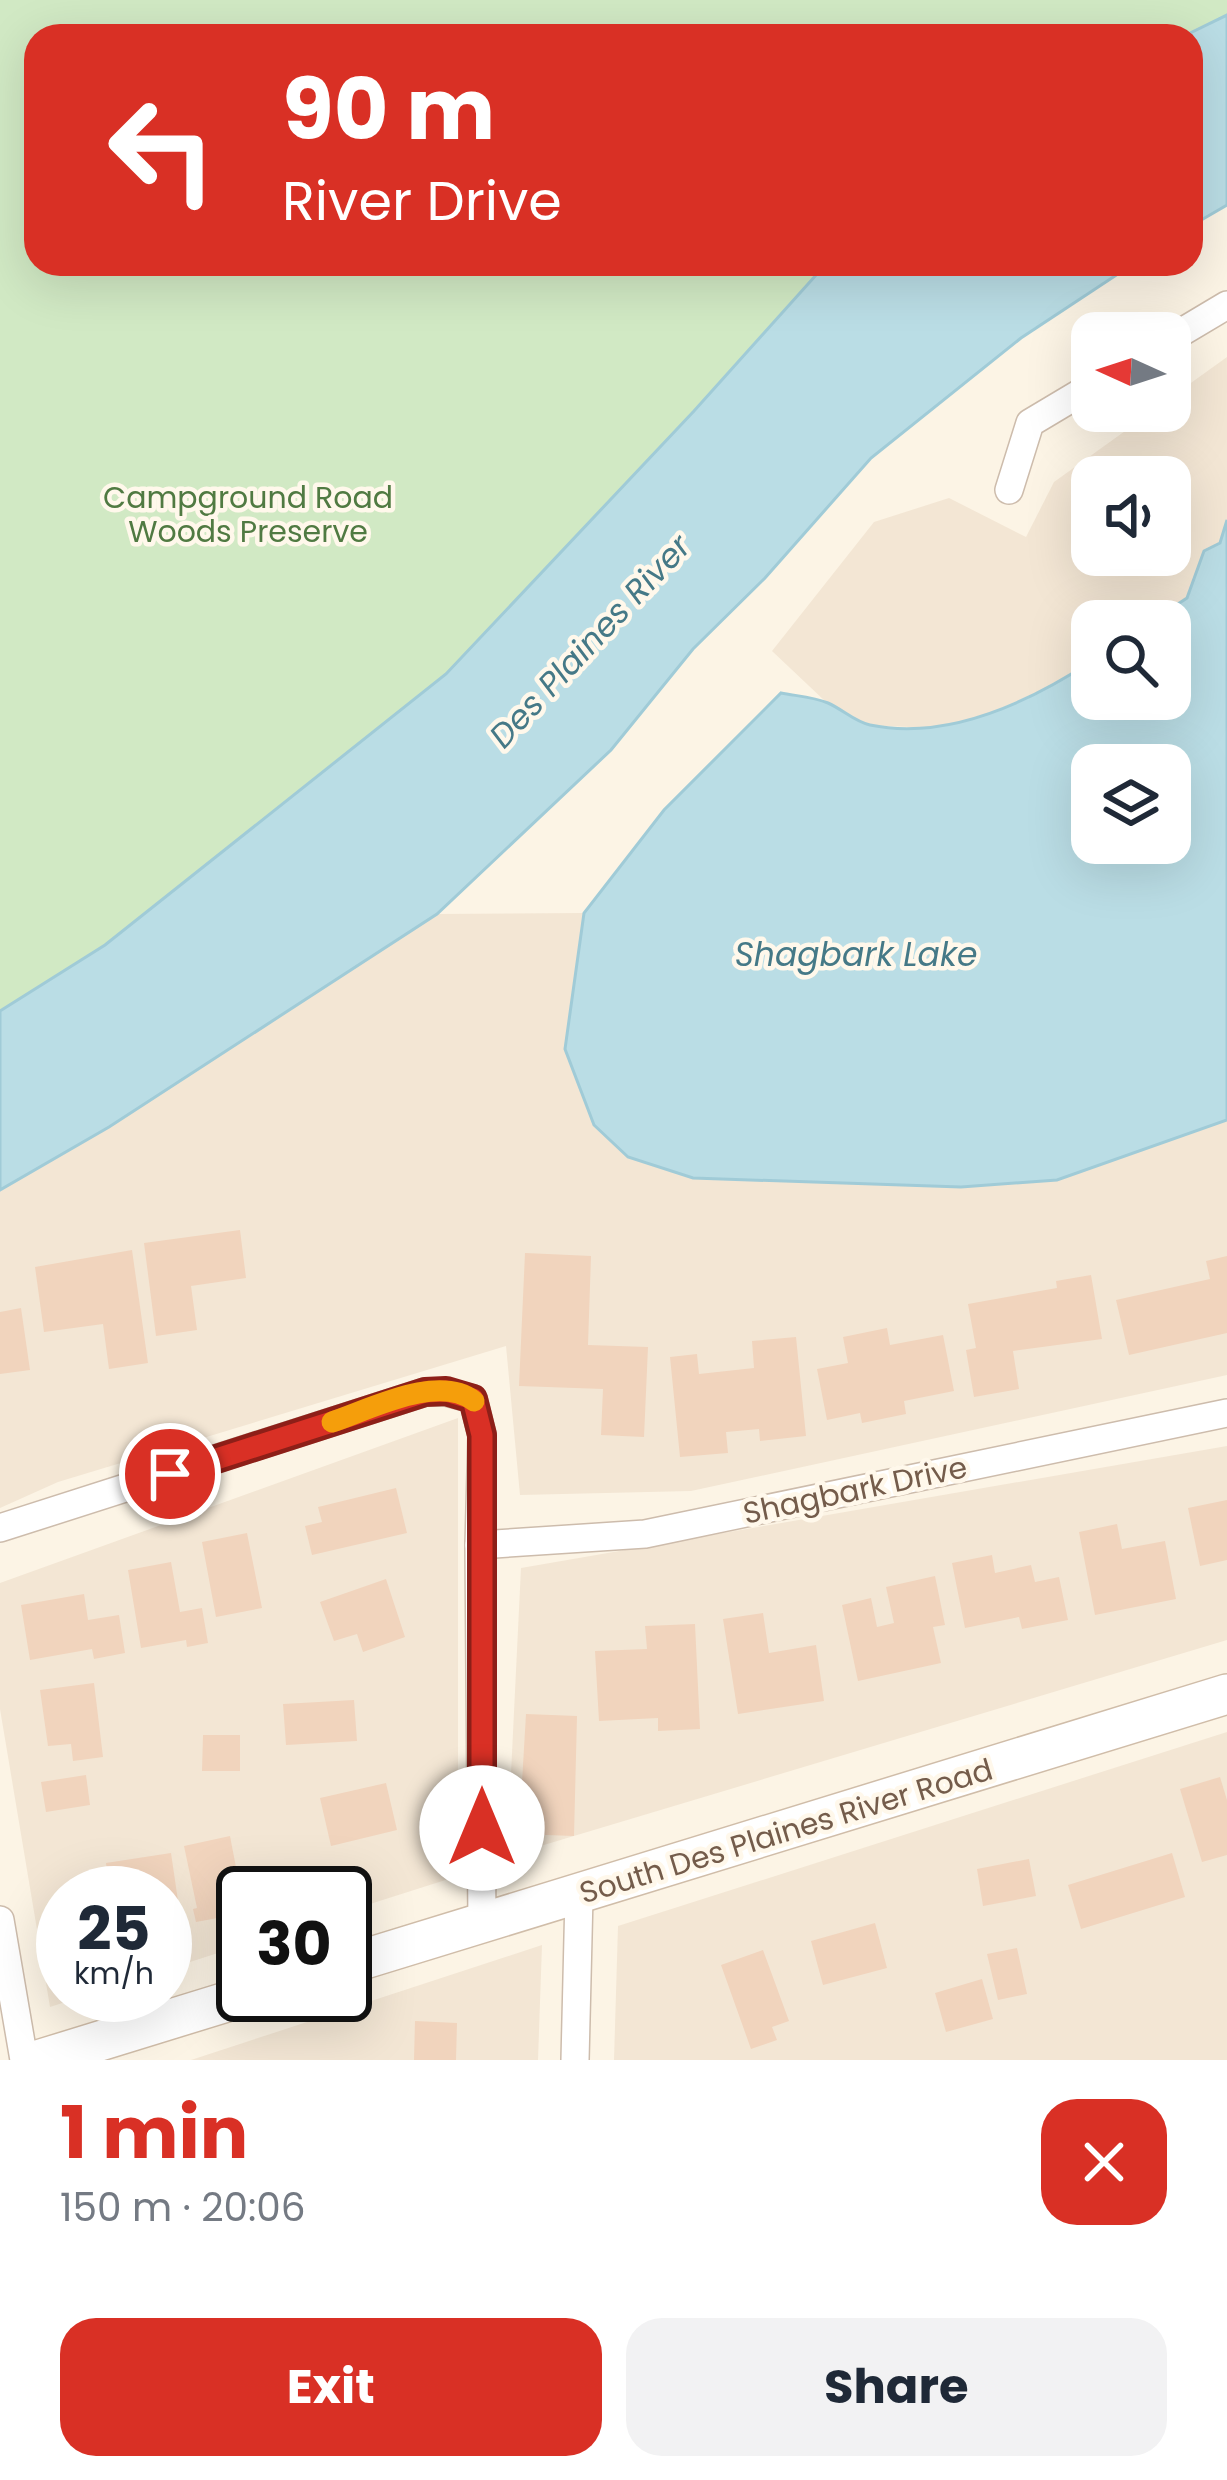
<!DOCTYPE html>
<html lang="en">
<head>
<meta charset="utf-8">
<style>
	body { margin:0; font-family:Poppins,sans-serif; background:#f2f2f3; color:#1f2937; height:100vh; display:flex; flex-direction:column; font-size:45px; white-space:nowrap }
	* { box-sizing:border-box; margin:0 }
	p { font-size:39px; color:#747a83 }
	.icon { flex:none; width:66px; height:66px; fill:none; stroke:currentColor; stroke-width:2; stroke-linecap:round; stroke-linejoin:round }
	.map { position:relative; height:2060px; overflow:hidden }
	.panel { display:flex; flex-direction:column; background:#fff; flex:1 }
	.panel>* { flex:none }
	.banner { position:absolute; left:24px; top:24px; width:1179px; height:252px; border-radius:36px; box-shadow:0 12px 48px #0002; background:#d93025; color:#fff; overflow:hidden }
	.needle { width:78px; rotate:273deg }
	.fabs { position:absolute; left:1071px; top:312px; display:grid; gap:24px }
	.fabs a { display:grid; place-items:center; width:120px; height:120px; border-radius:24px; background:#fff; box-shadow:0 12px 48px #0002; font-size:60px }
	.speed { position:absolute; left:36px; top:1866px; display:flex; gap:24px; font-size:60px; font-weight:700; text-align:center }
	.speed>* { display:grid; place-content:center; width:156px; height:156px; border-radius:50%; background:#fff; box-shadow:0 12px 48px #0002; line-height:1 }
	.speed small { font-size:30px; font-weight:400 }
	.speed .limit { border:6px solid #111; border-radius:18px; background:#fff; color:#111 }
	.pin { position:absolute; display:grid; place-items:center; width:102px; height:102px; color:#fff; margin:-51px; border:6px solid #fff; border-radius:50%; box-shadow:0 3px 12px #0007 }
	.me { position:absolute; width:132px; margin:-66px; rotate:0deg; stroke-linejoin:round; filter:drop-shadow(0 0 9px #0008) }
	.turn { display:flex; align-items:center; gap:42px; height:252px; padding:0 60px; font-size:54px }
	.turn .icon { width:156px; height:156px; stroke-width:2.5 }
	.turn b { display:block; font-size:84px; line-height:102px }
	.round { display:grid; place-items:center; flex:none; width:126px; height:126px; border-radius:36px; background:#f2f2f3 }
	.head { display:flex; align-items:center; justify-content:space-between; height:204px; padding:0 60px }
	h1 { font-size:72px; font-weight:700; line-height:90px; color:#d93025 }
	.cta { display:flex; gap:24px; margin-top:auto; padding:24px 60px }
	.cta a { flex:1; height:138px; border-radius:36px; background:#d93025; color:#fff; font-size:48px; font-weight:700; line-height:138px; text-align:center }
	.cta a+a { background:#f2f2f3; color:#1f2937 }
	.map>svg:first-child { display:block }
	.residential { fill:#f3e6d4; fill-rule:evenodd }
	.green { fill:#d1e9c4 }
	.water { fill:#badde5; stroke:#a0cbd7; stroke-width:3; fill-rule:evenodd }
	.building { fill:#f1d4bd }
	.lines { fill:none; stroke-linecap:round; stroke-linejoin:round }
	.minor-casing { stroke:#cdbcac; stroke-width:30 }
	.secondary-casing { stroke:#d0bda9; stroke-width:42 }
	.minor { stroke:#fff; stroke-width:27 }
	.secondary { stroke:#fff; stroke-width:39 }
	.route-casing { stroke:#8d1f18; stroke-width:30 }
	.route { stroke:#d93025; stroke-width:21 }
	.slow { stroke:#f59e0b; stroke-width:21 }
	.labels { text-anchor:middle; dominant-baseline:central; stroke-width:9; stroke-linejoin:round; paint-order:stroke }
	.park-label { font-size:30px; fill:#507a42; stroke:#fff8eb }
	.street-label { font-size:30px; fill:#745c4b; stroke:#fff8eb }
	.water-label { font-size:33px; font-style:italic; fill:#457987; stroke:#fff8eb }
</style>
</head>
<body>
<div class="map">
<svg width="1227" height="2060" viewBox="0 0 1227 2060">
	<rect width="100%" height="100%" fill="#fcf4e5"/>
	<g class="residential">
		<path d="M1227,357V520L1220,543L1204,552L1187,598L1152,621H1092V661L1057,684L983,716L932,728L866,725L826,702L772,651L874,522L949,498L1026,537L1054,482L1153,411H1170V398ZM1092,477H1170V555H1092Z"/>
		<path d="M584,913L565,1049L594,1125L628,1157L693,1178L961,1187L1057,1180L1227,1120V1375L691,1491L520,1495L506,1346L58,1482L0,1508V1190L109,1127L437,914Z"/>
		<path d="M458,1418V1876L345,1912V1893H243V1945L165,1970V1893H63V1995H87L50,2007L0,1709V1583Z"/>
		<path d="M1227,1446V1640L507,1856L521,1568Z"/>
		<path d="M1227,1732V2060H614L618,1926Z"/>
		<path d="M542,1945L538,2060H191Z"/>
	</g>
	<path class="green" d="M0,0H1227V15L1184,36H36V264H826L694,411L446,674L105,945L0,1011Z"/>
	<g class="water">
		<path d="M1227,15V205L1191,226V36H1184Z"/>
		<path d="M826,264H1133L1021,338L871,458L765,578L693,649L611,750L437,914L109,1127L0,1190V1011L105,945L446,674L694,411Z"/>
		<path d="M1227,520V1120L1057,1180L961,1187L693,1178L628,1157L594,1125L565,1049L584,913L664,810L781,693C796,696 814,697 828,703C842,709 855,722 870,725C948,741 1028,703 1092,661V699H1170V621H1152L1187,598L1204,551L1220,543ZM1092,765H1170V843H1092Z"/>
	</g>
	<g class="building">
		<path d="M240,1230L246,1278L191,1286L197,1330L156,1336L144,1243Z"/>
		<path d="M132,1250L148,1363L109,1369L103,1324L44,1332L35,1267Z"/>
		<path d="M525,1253L591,1256L588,1345L648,1347L644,1437L601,1435L603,1389L519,1386Z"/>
		<path d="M1227,1256V1333L1129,1355L1116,1300L1210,1279L1206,1261Z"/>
		<path d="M1091,1275L1102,1339L1013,1351L1019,1389L974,1397L966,1350L976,1348L968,1304L1057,1288L1056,1281Z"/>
		<path d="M21,1308L30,1370L0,1374V1312Z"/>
		<path d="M887,1328L890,1345L943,1335L954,1391L904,1401L906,1414L862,1423L860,1413L827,1420L817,1369L848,1363L843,1337Z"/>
		<path d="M796,1337L806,1436L760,1441L759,1429L726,1432L728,1453L680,1457L670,1357L697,1354L699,1374L754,1368L752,1341Z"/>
		<path d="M396,1488L407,1533L312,1555L305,1526L322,1522L318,1507Z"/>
		<path d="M1227,1500V1560L1200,1566L1188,1508Z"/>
		<path d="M1117,1524L1122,1549L1165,1541L1176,1599L1095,1615L1079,1532Z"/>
		<path d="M247,1533L262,1608L216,1617L202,1542Z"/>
		<path d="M992,1555L995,1573L1031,1565L1035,1582L1059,1577L1068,1620L1022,1629L1019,1617L965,1628L952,1563Z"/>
		<path d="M171,1562L180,1612L202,1608L208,1643L187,1647L186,1640L141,1648L128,1570Z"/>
		<path d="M935,1576L945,1625L933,1627L941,1663L858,1681L842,1605L871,1598L877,1627L894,1623L886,1587Z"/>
		<path d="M386,1579L405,1637L363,1652L357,1634L334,1641L320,1602Z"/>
		<path d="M84,1594L88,1620L119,1615L125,1653L94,1659L92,1649L30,1660L21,1605Z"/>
		<path d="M763,1613L769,1653L816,1645L824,1701L738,1714L723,1619Z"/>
		<path d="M695,1624L700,1729L658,1731V1718L599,1721L595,1651L647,1649L645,1626Z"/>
		<path d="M94,1683L103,1757L73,1761L71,1744L48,1746L40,1690Z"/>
		<path d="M354,1700L357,1741L286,1745L283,1704Z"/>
		<path d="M526,1714L577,1716L574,1836L519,1834Z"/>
		<path d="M203,1735H240V1771H202Z"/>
		<path d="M86,1775L90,1805L46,1812L41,1782Z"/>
		<path d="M1220,1777L1227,1800V1855L1202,1862L1180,1789Z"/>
		<path d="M386,1783L397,1830L331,1846L320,1798Z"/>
		<path d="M230,1836L243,1904L222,1909L223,1917L196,1922L193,1909L197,1908L184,1846Z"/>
		<path d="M171,1853L181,1921L165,1923V1893H110L106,1863Z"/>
		<path d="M1172,1853L1185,1897L1081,1929L1068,1885Z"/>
		<path d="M1029,1859L1036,1896L983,1906L977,1869Z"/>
		<path d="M875,1923L887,1968L823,1985L811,1941Z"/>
		<path d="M1017,1948L1027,1994L998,2000L987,1954Z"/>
		<path d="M763,1950L789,2021L772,2027L777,2040L751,2049L721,1965Z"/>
		<path d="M982,1979L993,2019L946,2032L935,1993Z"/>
		<path d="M415,2021L457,2023L456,2060H414Z"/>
	</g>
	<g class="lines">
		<g class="minor-casing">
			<g id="minor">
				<path d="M1170,339L1227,305"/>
				<path d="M1009,490L1030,423L1092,386"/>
				<path d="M0,1528L425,1392H446L473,1399L482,1435L479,1545L482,1923"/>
				<path d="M479,1545L645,1534L1227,1413"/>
				<path d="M0,1920L24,2060"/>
				<path d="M575,2060L579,1896"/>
			</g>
		</g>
		<g class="secondary-casing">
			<g id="secondary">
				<path d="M345,1965L1227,1694"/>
				<path d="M38,2060L249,1995"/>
			</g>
		</g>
		<use href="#minor" class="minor"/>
		<use href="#secondary" class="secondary"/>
	</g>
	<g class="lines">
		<g class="route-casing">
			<path id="route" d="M170,1474L425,1392L446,1391L473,1399L482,1435V1828"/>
		</g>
		<use href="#route" class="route"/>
		<path class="slow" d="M332,1422C369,1410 438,1373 474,1401"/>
	</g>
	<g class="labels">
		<g class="park-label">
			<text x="248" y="497">Campground Road<tspan x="248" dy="34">Woods Preserve</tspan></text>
		</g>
		<g class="street-label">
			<text transform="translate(855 1490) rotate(-12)">Shagbark Drive</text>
			<text transform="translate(786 1831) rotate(-17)">South Des Plaines River Road</text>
		</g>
		<g class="water-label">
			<text transform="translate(590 641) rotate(-47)">Des Plaines River</text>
			<text x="856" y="954">Shagbark Lake</text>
		</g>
	</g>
</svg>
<div class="fabs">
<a><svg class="needle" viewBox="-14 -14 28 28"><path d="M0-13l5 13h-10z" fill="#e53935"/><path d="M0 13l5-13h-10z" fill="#747a83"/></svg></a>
<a><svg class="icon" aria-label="sound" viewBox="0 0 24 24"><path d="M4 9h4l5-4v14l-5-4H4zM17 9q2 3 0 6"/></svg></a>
<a><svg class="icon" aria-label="search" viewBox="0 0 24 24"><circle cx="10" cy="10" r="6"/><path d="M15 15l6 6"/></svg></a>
<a><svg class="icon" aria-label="layers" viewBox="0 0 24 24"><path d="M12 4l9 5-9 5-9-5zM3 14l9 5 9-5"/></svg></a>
</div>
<div class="speed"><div>25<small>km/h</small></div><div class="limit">30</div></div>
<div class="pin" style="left:170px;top:1474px;background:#d93025"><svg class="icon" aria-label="arrive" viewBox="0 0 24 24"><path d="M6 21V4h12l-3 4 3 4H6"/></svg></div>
<svg class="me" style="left:482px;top:1828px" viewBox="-20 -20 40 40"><circle r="19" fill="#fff"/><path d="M0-13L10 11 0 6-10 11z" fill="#d93025"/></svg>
<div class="banner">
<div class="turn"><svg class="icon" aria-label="left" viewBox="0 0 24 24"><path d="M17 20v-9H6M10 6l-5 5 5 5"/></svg><div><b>90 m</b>River Drive</div></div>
</div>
</div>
<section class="panel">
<div class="head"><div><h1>1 min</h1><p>150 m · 20:06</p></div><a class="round" style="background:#d93025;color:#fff"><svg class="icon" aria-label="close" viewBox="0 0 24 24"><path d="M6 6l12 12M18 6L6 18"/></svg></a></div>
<div class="cta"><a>Exit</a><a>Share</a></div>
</section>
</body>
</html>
